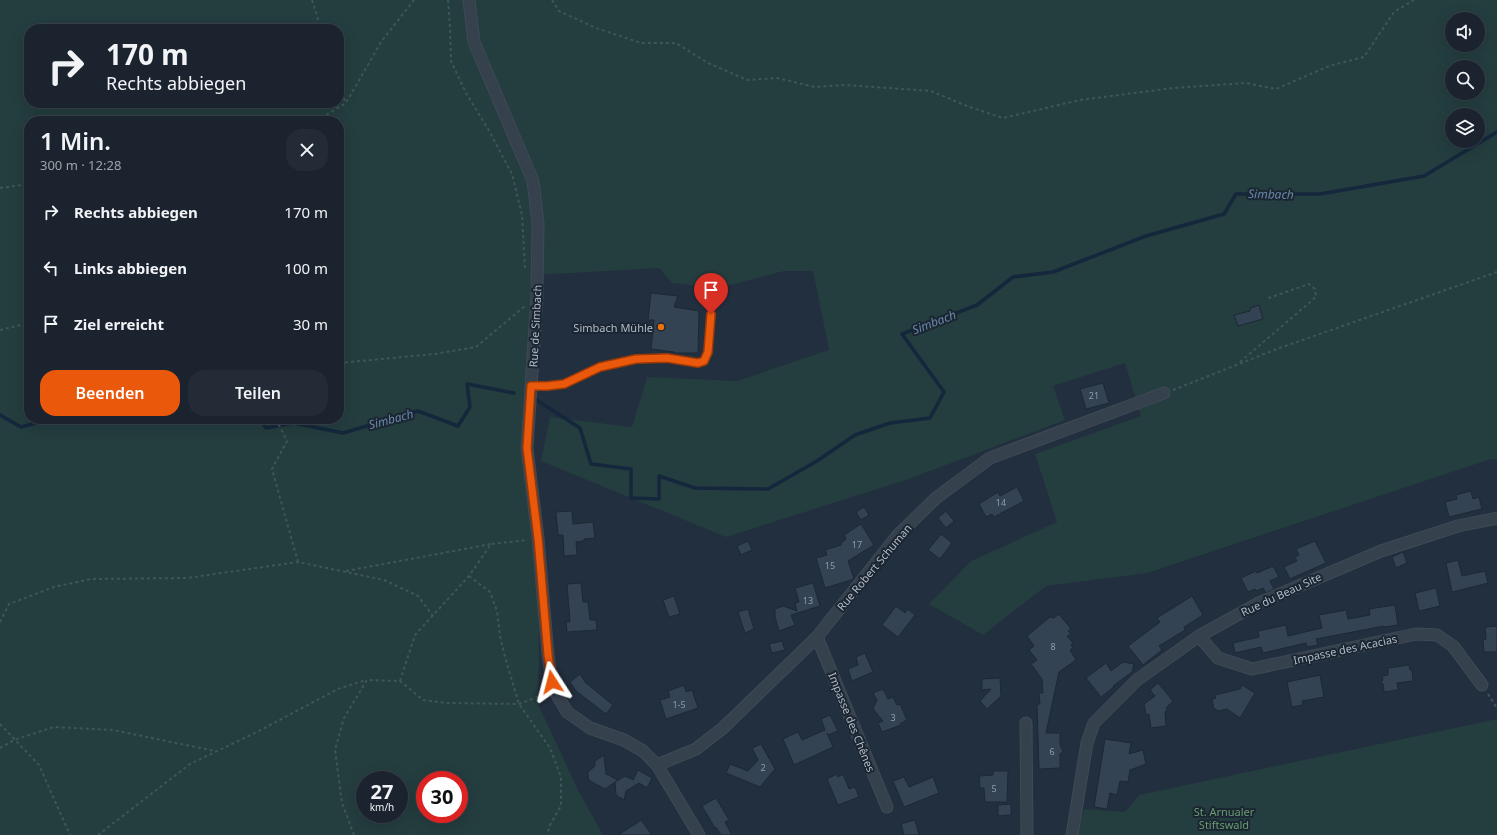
<!DOCTYPE html>
<html lang="de">
<head>
<meta charset="utf-8">
<style>
	body { margin:0; font-family:"Noto Sans",sans-serif; background:#232b36; color:#f1f3f6; height:100vh; display:flex; flex-direction:column; font-size:15px; white-space:nowrap }
	* { box-sizing:border-box; margin:0 }
	p { font-size:13px; color:#9fa4aa }
	.icon { flex:none; width:22px; height:22px; fill:none; stroke:currentColor; stroke-width:2; stroke-linecap:round; stroke-linejoin:round }
	.map { position:relative; flex:1; overflow:hidden }
	.panel { position:absolute; left:24px; top:116px; width:320px; height:308px; display:flex; flex-direction:column; background:#1a232e; border-radius:16px; box-shadow:0 4px 16px #0002,0 0 0 1px #38404a }
	.panel>* { flex:none }
	.top-card { position:absolute; left:24px; top:24px; width:320px; height:84px; border-radius:16px; box-shadow:0 4px 16px #0002,0 0 0 1px #38404a; background:#1a232e; color:#f1f3f6; overflow:hidden }
	.fabs { position:absolute; left:1445px; top:12px; display:grid; gap:8px }
	.fabs a { display:grid; place-items:center; width:40px; height:40px; border-radius:50%; background:#1a232e; box-shadow:0 4px 16px #0002,0 0 0 1px #38404a; font-size:20px }
	.speed { position:absolute; left:356px; top:771px; display:flex; gap:8px; font-size:20px; font-weight:700; text-align:center }
	.speed>* { display:grid; place-content:center; width:52px; height:52px; border-radius:50%; background:#1a232e; box-shadow:0 4px 16px #0002,0 0 0 1px #38404a; line-height:1 }
	.speed small { font-size:10px; font-weight:400 }
	.speed .limit { border:6px solid #d22; background:#fff; color:#111 }
	.pin { position:absolute; display:grid; place-items:center; width:34px; height:34px; color:#fff; margin:-41px -17px; border-radius:50% 50% 50% 0; rotate:-45deg; box-shadow:0 0 4px #0007 }
	.pin .icon { rotate:45deg }
	.me { position:absolute; width:44px; margin:-22px; rotate:351deg; stroke-linejoin:round; filter:drop-shadow(0 0 3px #0008) }
	.turn { display:flex; align-items:center; gap:14px; height:84px; padding:0 16px; font-size:18px }
	.turn .icon { width:52px; height:52px; stroke-width:2.5 }
	.turn b { display:block; font-size:28px; line-height:34px }
	.round { display:grid; place-items:center; flex:none; width:42px; height:42px; border-radius:16px; background:#232b36 }
	.overview { display:flex; align-items:center; justify-content:space-between; height:68px; padding:0 16px }
	h1 { font-size:24px; font-weight:600; line-height:30px }
	.primary-button { display:flex; gap:8px; margin-top:auto; padding:8px 16px }
	.primary-button a { flex:1; height:46px; border-radius:16px; background:#ea580c; color:#fff; font-size:16px; font-weight:600; line-height:46px; text-align:center }
	.primary-button a+a { background:#232b36; color:#f1f3f6 }
	ul { padding:0; list-style:none }
	li { display:flex; align-items:center; gap:12px; height:56px; padding:0 16px }
	li div { flex:1 }
	li b { display:block; font-size:15px }
	li em { font-style:normal }
	.map>svg:first-child { display:block }
	.green { fill:#243d3f; fill-rule:evenodd }
	.lines { fill:none; stroke-linecap:round; stroke-linejoin:round }
	.stream { stroke:#14273c; stroke-width:3.5 }
	.building { fill:#334354; stroke:#1d2834 }
	.lane-casing { stroke:#3f4a56; stroke-width:8 }
	.street-casing { stroke:#3f4a56; stroke-width:13 }
	.path { stroke:#3d5657; stroke-width:2; stroke-dasharray:3 3; stroke-linecap:butt }
	.lane { stroke:#36414e; stroke-width:5.5 }
	.street { stroke:#36414e; stroke-width:11 }
	.route-casing { stroke:#983908; stroke-width:10 }
	.route { stroke:#ea580c; stroke-width:7 }
	.food-dot { fill:#e8710a; stroke:#1b2632; stroke-width:1.5 }
	.labels { text-anchor:middle; dominant-baseline:central; stroke-width:4; stroke-linejoin:round; paint-order:stroke }
	.number-label { font-size:9px; fill:#909caa }
	.street-label { font-size:11px; fill:#b1bcc9; stroke:#1b2632 }
	.poi-label { font-size:11px; fill:#b1bcc9; stroke:#1b2632; text-anchor:end }
	.park-label { font-size:11px; fill:#679b70; stroke:#1b2632 }
	.water-label { font-size:12px; font-style:italic; fill:#6888aa; stroke:#1b2632 }
</style>
</head>
<body>
<div class="map">
<svg width="1497" height="835" viewBox="0 0 1497 835">
	<rect width="100%" height="100%" fill="#222f3e"/>
	<g class="green">
		<path d="M0,0H1497V459L1488,460L1147,573L1046,586L983,635L929,604L971,561L1057,522L1035,454L1141,416L1125,363L1053,386L1065,420L909,479L726,537L541,461L550,417L632,427L647,377L737,381L829,350L813,271H784L719,288L672,283L659,268L537,275L527,396L538,538L539,648L538,704L579,792L603,835H0ZM1452,19H1478V45H1452ZM29,29H339V103H29ZM1452,67H1478V93H1452ZM1452,115H1478V141H1452ZM29,121H339V419H29ZM365,780H399V814H365ZM425,780H459V814H425Z"/>
		<path d="M1497,719V835H1077L1084,809L1125,812L1139,795Z"/>
	</g>
	<g class="lines">
		<g class="stream">
			<path d="M535,399L580,428L591,464L631,469V498L659,499V476L695,488L768,489L817,461L855,435L890,423L930,418L944,392L902,334L977,305L1013,277L1053,272L1146,236L1224,214L1236,194H1320L1424,176L1497,132"/>
			<path d="M0,415L21,427L51,419"/>
			<path d="M260,419L266,428L294,423L343,433L418,411L458,426L470,407L467,384L514,393"/>
		</g>
	</g>
	<g class="building">
		<path d="M651,293L678,296L674,307L699,311L698,353H674V352L651,349L654,320H648Z"/>
		<path d="M1259,305L1263,319L1238,326L1234,315L1250,311V308Z"/>
		<path d="M1103,383L1109,403L1086,409L1080,389Z"/>
		<path d="M1017,487L1024,501L994,517L992,514L986,517L979,504L998,492L1000,496Z"/>
		<path d="M1471,491L1473,499L1479,497L1482,509L1449,517L1445,502L1457,499L1456,495Z"/>
		<path d="M864,507L869,515L861,520L856,512Z"/>
		<path d="M572,511L573,524L593,522L595,538L584,539V541L576,542L577,555L564,556L563,535H558L556,512Z"/>
		<path d="M946,511L954,521L946,528L938,518Z"/>
		<path d="M861,524L874,545L848,561L854,579L825,588L816,558L827,555L825,550L841,545V543L846,539L844,535Z"/>
		<path d="M941,534L952,543L940,559L928,550Z"/>
		<path d="M748,541L752,550L741,555L737,546Z"/>
		<path d="M1315,541L1326,563L1290,579L1284,567L1297,561L1295,557L1299,555L1296,549Z"/>
		<path d="M1403,552L1407,563L1396,568L1392,557Z"/>
		<path d="M1458,560L1462,576L1485,571L1488,583L1452,592L1446,563Z"/>
		<path d="M1273,566L1279,577L1270,581L1274,589L1266,593L1263,588L1256,591L1255,589L1248,592L1241,578L1256,571L1257,573Z"/>
		<path d="M581,583L583,602H588L590,620H596L597,630L567,632L566,622H570L567,584Z"/>
		<path d="M813,583L820,606L791,615L795,625L779,631L775,617V609L783,606L797,611L795,603L799,602L795,588Z"/>
		<path d="M1436,588L1440,606L1419,611L1415,593Z"/>
		<path d="M674,596L680,614L669,617L663,600Z"/>
		<path d="M1192,596L1203,615L1184,627L1185,630L1159,646L1162,650L1143,665L1128,646L1160,622L1157,618Z"/>
		<path d="M1395,605L1398,625L1384,627V626L1316,639L1318,645L1307,647L1306,643L1263,653L1261,647L1235,653L1233,643L1259,637L1258,631L1286,625L1288,636L1322,628L1319,615L1346,610L1348,619L1370,615L1369,609Z"/>
		<path d="M896,606L905,613L908,609L915,615L898,637L882,625Z"/>
		<path d="M748,609L754,629L745,633L738,612Z"/>
		<path d="M1059,614L1071,629L1068,631L1071,634L1067,636L1073,643L1071,645L1073,648L1070,650L1076,660L1059,672L1046,733H1060V745L1063,751L1060,754V768L1039,769L1037,704H1040L1039,693H1043L1042,679L1031,664L1037,660L1029,650L1034,646L1027,636L1050,617L1054,618Z"/>
		<path d="M1497,626V652H1484L1483,640L1486,639L1485,627Z"/>
		<path d="M782,641L785,650L772,653L769,644Z"/>
		<path d="M865,653L873,672L852,681L848,669L858,665L856,657Z"/>
		<path d="M1123,662L1134,664L1132,672L1113,686L1114,687L1101,697L1086,678L1106,663L1111,671Z"/>
		<path d="M1409,665L1410,670H1412L1413,681L1397,683L1398,690L1384,692L1383,684L1381,682L1383,680L1382,676L1388,675V668Z"/>
		<path d="M580,674L585,682L613,705L606,714L576,691L570,682Z"/>
		<path d="M1320,675L1324,697L1302,701L1303,705L1292,707L1287,682Z"/>
		<path d="M1000,678L1001,696L987,709L980,701L991,689L982,690V679Z"/>
		<path d="M1158,683L1173,701L1166,708L1167,710L1165,712L1166,726L1151,728L1149,714L1146,715L1144,704L1155,696L1150,690Z"/>
		<path d="M684,685L686,692L692,690L698,708L666,719L660,700L670,697L668,691Z"/>
		<path d="M1242,685L1255,693L1240,718L1227,709L1217,711L1216,709H1214L1212,699L1216,698L1215,695L1240,689Z"/>
		<path d="M883,689L888,699L893,697L897,705L900,704L907,720L900,724L901,725L882,732L878,723L883,721L873,709L877,700L873,693Z"/>
		<path d="M830,715L838,731L828,735L827,733L833,747L794,765L783,739L798,732L802,740L825,730L821,719Z"/>
		<path d="M1105,739L1131,743L1129,754L1143,750L1146,764L1130,770L1128,782L1120,781L1117,795L1110,793L1107,809L1094,807Z"/>
		<path d="M761,744L775,769L760,787L726,773L730,764L748,771L758,760L752,748Z"/>
		<path d="M604,755L606,774L618,780L605,789L590,781L588,778V772L595,766V761Z"/>
		<path d="M638,770L652,778L647,788L639,783L626,791L624,800L616,795L615,782L625,776L633,780Z"/>
		<path d="M993,771H1008L1007,802H985L984,788H980L979,776L993,775Z"/>
		<path d="M837,774L838,777L843,774L849,789L855,787L859,797L838,805L827,779Z"/>
		<path d="M904,777L909,787L933,777L939,793L904,807L893,781Z"/>
		<path d="M716,798L729,820L725,822L732,835H721L716,827L715,828L702,806Z"/>
		<path d="M1011,804V815L998,816V805Z"/>
		<path d="M641,820L652,835H618L637,823Z"/>
		<path d="M915,820L919,835H904L901,824Z"/>
	</g>
	<g class="lines">
		<g class="lane-casing">
			<path id="lane" d="M531,386H547L564,384L601,367L636,359L667,358L698,363L704,361L708,352L711,314"/>
		</g>
		<g class="street-casing">
			<g id="street">
				<path d="M469,0L474,42L533,181L538,223L537,296L527,448L538,538L548,655L552,683L555,691L567,712L590,728L624,740L643,751L657,765L699,835"/>
				<path d="M1199,636L1218,658L1252,669L1416,634L1437,635L1453,646L1482,685"/>
				<path d="M817,637L887,807"/>
				<path d="M1026,723L1027,835"/>
				<path d="M657,765L696,749L723,728L817,637L897,536L936,498L990,458L1164,393"/>
				<path d="M1072,835L1087,743L1094,723L1137,680L1199,636L1259,603L1381,551L1458,526L1497,518"/>
			</g>
		</g>
		<g class="path">
			<path d="M312,0L321,29"/>
			<path d="M448,0L450,27L451,61L466,93L488,129L512,174L522,215L525,268"/>
			<path d="M552,0L559,11L596,28L641,43H676L708,63L747,80L777,78L815,87L845,85L931,91L967,106L1003,118L1080,100L1173,88L1246,83L1276,89L1329,66L1364,57L1394,12L1414,0"/>
			<path d="M339,87L346,103"/>
			<path d="M316,121L346,103L381,42L414,0"/>
			<path d="M0,188L29,184"/>
			<path d="M0,330L29,323"/>
			<path d="M1240,362L1316,297L1315,289L1309,284L1266,299"/>
			<path d="M339,363L435,354L476,347L525,306"/>
			<path d="M1173,390L1277,349L1497,272"/>
			<path d="M276,419L287,441L272,469L298,562"/>
			<path d="M346,571L491,544"/>
			<path d="M469,576L490,592L497,611L500,636L505,657L519,704L550,748L561,777V806L550,825L547,835"/>
			<path d="M0,622L9,604L54,587L91,579L187,578L298,562L384,580L418,596L433,616"/>
			<path d="M400,681L415,635L469,576L491,544L528,540"/>
			<path d="M1488,694L1497,708"/>
			<path d="M0,724L39,765L70,835"/>
			<path d="M0,748L14,740L54,727L113,730L215,751"/>
			<path d="M98,835L190,764L257,732L338,689L366,680"/>
			<path d="M354,835L342,803L335,750L344,718L367,680L400,681L423,700L446,703L519,704L545,694"/>
		</g>
		<use href="#lane" class="lane"/>
		<use href="#street" class="street"/>
	</g>
	<g class="lines">
		<g class="route-casing">
			<path id="route" d="M552,682L548,655L538,538L527,448L531,386H547L564,384L600,367L636,359L667,358L698,363L704,361L708,352L711,314"/>
		</g>
		<use href="#route" class="route"/>
	</g>
	<circle class="food-dot" cx="661" cy="327" r="4"/>
	<g class="labels">
		<g class="number-label">
			<text x="1094" y="395">21</text>
			<text x="1001" y="502">14</text>
			<text x="857" y="544">17</text>
			<text x="830" y="565">15</text>
			<text x="808" y="600">13</text>
			<text x="1053" y="646">8</text>
			<text x="679" y="704">1-5</text>
			<text x="893" y="717">3</text>
			<text x="1052" y="751">6</text>
			<text x="763" y="767">2</text>
			<text x="994" y="788">5</text>
		</g>
		<g class="street-label">
			<text transform="translate(535 326) rotate(-87)">Rue de Simbach</text>
			<text transform="translate(874 567) rotate(-50)">Rue Robert Schuman</text>
			<text transform="translate(1281 594) rotate(-25)">Rue du Beau Site</text>
			<text transform="translate(1345 649) rotate(-12)">Impasse des Acacias</text>
			<text transform="translate(852 722) rotate(68)">Impasse des Chênes</text>
		</g>
		<g class="poi-label">
			<text x="653" y="327">Simbach Mühle</text>
		</g>
		<g class="park-label">
			<text x="1224" y="811">St. Arnualer<tspan x="1224" dy="13">Stiftswald</tspan></text>
		</g>
		<g class="water-label">
			<text transform="translate(1271 194) rotate(1)">Simbach</text>
			<text transform="translate(934 322) rotate(-21)">Simbach</text>
			<text transform="translate(391 419) rotate(-15)">Simbach</text>
		</g>
	</g>
</svg>
<div class="fabs">
<a><svg class="icon" aria-label="sound" viewBox="0 0 24 24"><path d="M4 9h4l5-4v14l-5-4H4zM17 9q2 3 0 6"/></svg></a>
<a><svg class="icon" aria-label="search" viewBox="0 0 24 24"><circle cx="10" cy="10" r="6"/><path d="M15 15l6 6"/></svg></a>
<a><svg class="icon" aria-label="layers" viewBox="0 0 24 24"><path d="M12 4l9 5-9 5-9-5zM3 14l9 5 9-5"/></svg></a>
</div>
<div class="speed"><div>27<small>km/h</small></div><div class="limit">30</div></div>
<div class="pin" style="left:711px;top:314px;background:#d93025"><svg class="icon" aria-label="arrive" viewBox="0 0 24 24"><path d="M6 21V4h12l-3 4 3 4H6"/></svg></div>
<svg class="me" style="left:552px;top:682px" viewBox="-20 -20 40 40"><path d="M0-17L14 15 0 8-14 15z" fill="#ea580c" stroke="#fff" stroke-width="4"/></svg>
<div class="top-card">
<div class="turn"><svg class="icon" aria-label="right" viewBox="0 0 24 24"><path d="M7 20v-9h11M14 6l5 5-5 5"/></svg><div><b>170 m</b>Rechts abbiegen</div></div>
</div>
<section class="panel">
<div class="overview"><div><h1>1 Min.</h1><p>300 m · 12:28</p></div><a class="round"><svg class="icon" aria-label="close" viewBox="0 0 24 24"><path d="M6 6l12 12M18 6L6 18"/></svg></a></div>
<ul>
<li><svg class="icon" aria-label="right" viewBox="0 0 24 24"><path d="M7 20v-9h11M14 6l5 5-5 5"/></svg><div><b>Rechts abbiegen</b></div><em>170 m</em></li>
<li><svg class="icon" aria-label="left" viewBox="0 0 24 24"><path d="M17 20v-9H6M10 6l-5 5 5 5"/></svg><div><b>Links abbiegen</b></div><em>100 m</em></li>
<li><svg class="icon" aria-label="arrive" viewBox="0 0 24 24"><path d="M6 21V4h12l-3 4 3 4H6"/></svg><div><b>Ziel erreicht</b></div><em>30 m</em></li>
</ul>
<div class="primary-button"><a>Beenden</a><a>Teilen</a></div>
</section>
</div>
</body>
</html>
